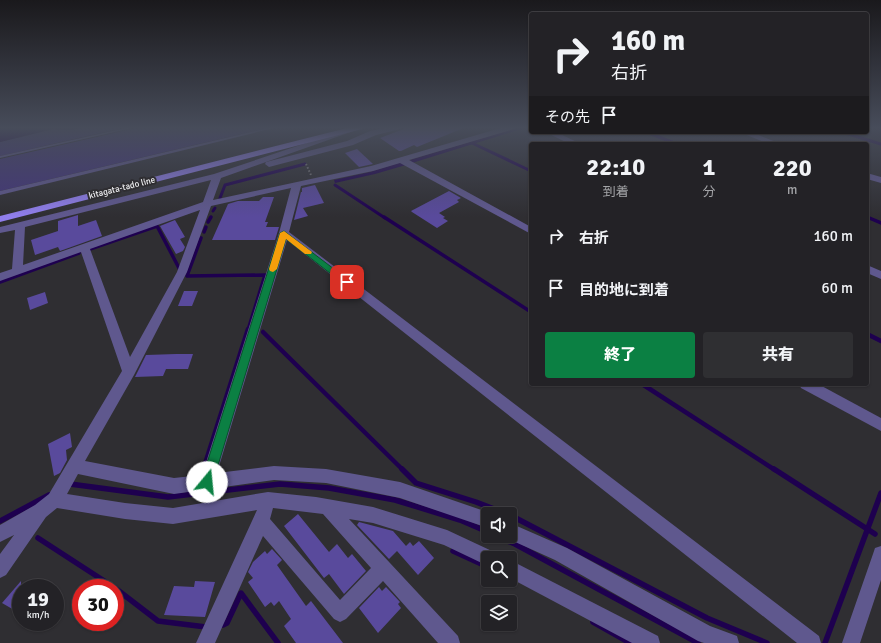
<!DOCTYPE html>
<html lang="ja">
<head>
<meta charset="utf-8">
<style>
	body { margin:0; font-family:Signika,"Noto Sans JP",sans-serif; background:#2f2f32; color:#f1f3f6; height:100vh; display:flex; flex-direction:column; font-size:15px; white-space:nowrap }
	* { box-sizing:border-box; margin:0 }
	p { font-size:13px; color:#a3a4a7 }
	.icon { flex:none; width:22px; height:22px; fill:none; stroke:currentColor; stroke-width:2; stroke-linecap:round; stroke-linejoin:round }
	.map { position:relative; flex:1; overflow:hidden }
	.sheet { position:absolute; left:529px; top:142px; width:340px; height:244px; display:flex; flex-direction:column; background:#232226; border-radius:4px; box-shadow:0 1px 3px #0004,0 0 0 1px #403f43 }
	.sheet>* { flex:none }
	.banner { position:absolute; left:529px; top:12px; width:340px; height:122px; border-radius:4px; box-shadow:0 1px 3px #0004,0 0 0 1px #403f43; background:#232226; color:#f1f3f6; overflow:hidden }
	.fabs { position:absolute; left:481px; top:507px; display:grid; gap:8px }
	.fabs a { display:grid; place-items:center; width:36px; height:36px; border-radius:4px; background:#232226; box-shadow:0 1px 3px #0004,0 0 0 1px #403f43; font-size:20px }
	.speed { position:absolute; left:12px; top:579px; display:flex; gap:8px; font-size:20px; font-weight:700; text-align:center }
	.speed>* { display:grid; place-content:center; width:52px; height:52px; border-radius:50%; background:#232226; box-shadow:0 1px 3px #0004,0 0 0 1px #403f43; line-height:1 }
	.speed small { font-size:10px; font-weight:400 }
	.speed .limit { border:6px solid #d22; background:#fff; color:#111 }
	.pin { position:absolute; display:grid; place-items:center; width:34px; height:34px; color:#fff; margin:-17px; border-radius:8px; box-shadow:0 2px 6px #0006 }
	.me { position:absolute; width:44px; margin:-22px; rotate:17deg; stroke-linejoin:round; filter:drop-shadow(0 0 3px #0008) }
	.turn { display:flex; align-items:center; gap:14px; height:84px; padding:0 16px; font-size:18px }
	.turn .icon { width:52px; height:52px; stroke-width:2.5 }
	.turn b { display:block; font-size:28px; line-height:34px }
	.then { display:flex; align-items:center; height:38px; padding:0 16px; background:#0003; gap:8px; font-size:15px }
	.eta { display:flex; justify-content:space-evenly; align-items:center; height:68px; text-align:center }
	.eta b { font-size:24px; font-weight:800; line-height:28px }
	.button { display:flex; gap:8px; margin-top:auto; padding:8px 16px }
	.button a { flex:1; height:46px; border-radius:4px; background:#0b8043; color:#fff; font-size:16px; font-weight:800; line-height:46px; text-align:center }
	.button a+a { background:#2f2f32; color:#f1f3f6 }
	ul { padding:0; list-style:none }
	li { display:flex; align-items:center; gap:12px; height:52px; padding:0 16px }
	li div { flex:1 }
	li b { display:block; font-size:15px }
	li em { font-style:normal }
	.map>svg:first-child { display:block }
	.green { fill:#43357b }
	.water { fill:#1e004f }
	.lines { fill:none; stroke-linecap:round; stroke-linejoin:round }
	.stream-far3 { stroke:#1e004f; stroke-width:3 }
	.stream-far2 { stroke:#1e004f; stroke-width:3.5 }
	.stream-far1 { stroke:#1e004f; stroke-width:4.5 }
	.stream { stroke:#1e004f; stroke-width:5.5 }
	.building { fill:#594a9c }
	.path { stroke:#7a797c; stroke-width:2; stroke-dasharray:1.5 2; stroke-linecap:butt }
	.service { fill:#5f588e; fill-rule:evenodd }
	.minor { fill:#5f588e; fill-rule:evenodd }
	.tertiary { fill:#5f588e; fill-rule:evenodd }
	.primary { fill:#907eec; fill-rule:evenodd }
	.route { fill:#0b8043; stroke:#07532c }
	.slow { fill:#f59e0b }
	.labels { text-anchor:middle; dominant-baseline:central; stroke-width:4; stroke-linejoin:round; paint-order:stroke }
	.far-street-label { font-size:9px; fill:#eeeef0; stroke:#2f2e32 }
</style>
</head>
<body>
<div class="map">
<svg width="881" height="643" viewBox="0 0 881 643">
	<rect width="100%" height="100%" fill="#2f2e32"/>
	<g class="green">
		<path d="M86,127H127L0,156V142L53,129L70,130Z"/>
		<path d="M140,127H271L0,191V159Z"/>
	</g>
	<g class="water">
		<path d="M0,127H86L70,130L53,129L0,142Z"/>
		<path d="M519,127H528L412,163L410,160Z"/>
		<path d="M402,162L406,165L375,174L335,183L334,180L370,172Z"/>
	</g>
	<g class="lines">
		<g class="stream-far3">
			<path d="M646,132L677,144"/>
			<path d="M842,132L881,144"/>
			<path d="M472,143L531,171"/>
			<path d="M335,185L385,218"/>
			<path d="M220,198L225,185L305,164"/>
			<path d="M213,211L215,208"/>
			<path d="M867,217L869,218"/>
		</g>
		<g class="stream-far2">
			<path d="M384,217L531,312"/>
			<path d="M867,217L881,223"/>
			<path d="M208,222L211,217"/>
			<path d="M204,232L206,227"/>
			<path d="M201,238L187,276L265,275L248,330"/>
			<path d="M90,249L157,226L180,270"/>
			<path d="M0,282L79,253"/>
		</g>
		<g class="stream-far1">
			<path d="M263,332L403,470"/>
			<path d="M867,334L881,341"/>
			<path d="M642,384L775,470"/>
			<path d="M203,470L248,329"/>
		</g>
		<g class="stream">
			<path d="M402,469L416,483L476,502L507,514"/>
			<path d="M774,469L875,534"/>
			<path d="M202,474L204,469"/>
			<path d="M68,485L70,484L168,497L280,484L329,488L395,500L460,520L488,532"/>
			<path d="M510,515L707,618L767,643"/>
			<path d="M0,521L49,495"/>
			<path d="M496,536L515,544L698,643"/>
			<path d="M38,538L115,588"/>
			<path d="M453,551L488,567"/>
			<path d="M115,588L158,621L206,627"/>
			<path d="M593,622L630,643"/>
			<path d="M223,625L227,623L241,593L278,643"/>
			<path d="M825,643L881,493"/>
		</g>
	</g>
	<g class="building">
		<path d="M409,127H466L417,147L414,145L401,151H399L380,138Z"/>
		<path d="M357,149L373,164L359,167L345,153Z"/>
		<path d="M315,185L324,203L303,208L308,216L294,220L301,192H302V188Z"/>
		<path d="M449,191L461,198L457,200L459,202L439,213L445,217L443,218L448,221L437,228L412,212L411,211Z"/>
		<path d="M263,197H274L265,222H268L266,227H279L275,240H212L228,204L238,201H259Z"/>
		<path d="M78,215V226L96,220L102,236L60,251L58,247L35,255L31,240L58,231V221Z"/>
		<path d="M175,220L185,237L180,239L185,247L183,251L176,254L160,226Z"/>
		<path d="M184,291H198L192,306H178Z"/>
		<path d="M45,292L48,303L30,310L27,298Z"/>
		<path d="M176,354H193L188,369H166L163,376L135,377L146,355Z"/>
		<path d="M70,433L72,447L66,450L67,460L60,473L54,476L48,444Z"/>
		<path d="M298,514L329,552L337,544L348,558L352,554L366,571L344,594L329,574L324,578L284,526Z"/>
		<path d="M359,522L393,531L406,546L410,542L413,546L419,541L434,558L418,575L397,551L389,559L357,525Z"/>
		<path d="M272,549L282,560L277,565L306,606L311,601L343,643H296L284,626L291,619L279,601L274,606L271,602L265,607L248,582L253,578L248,572L253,562L265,551L267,554Z"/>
		<path d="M21,581V614L2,603Z"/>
		<path d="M195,581L215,582L205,617L164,615L174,586L194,587Z"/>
		<path d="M379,587L382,591L386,587L400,602L398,604L401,608L378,633L359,608Z"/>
	</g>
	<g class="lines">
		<path class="path" d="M306,164L311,175"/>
		<g class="service">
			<path d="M130,127H137L0,158V156Z"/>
			<path d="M272,127H278L0,195V191Z"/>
		</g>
		<g class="minor">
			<path d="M354,127H365L221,178L213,200L371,166L504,127H515L514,129L409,160L531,227V234L400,163L373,171L301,186L289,232L819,636L821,643H797L287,240L217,473L274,466L326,469L400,482L493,514H488V528L400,498L326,483L274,480L174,494L78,474L67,494L125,503L173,508L268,492L316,497L373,507L447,530L494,552L496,558H488V566L444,545L373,523L349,519L458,636L460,643H438L383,581L346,619L340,622L334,619L263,536L215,643H196L257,510L173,524L125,519L57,508L46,517L6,575L0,578V554L14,535L0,542V525L35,505L49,494L122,371L81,252L0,281V273L12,269L15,230L0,233V227L214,174ZM211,180L203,202L23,265L25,227ZM291,188L279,233L202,475L174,478L85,461L134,375L187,272L211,206ZM200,210L177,272L130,357L90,249ZM273,508L323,514L371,568L340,600L270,519Z"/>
			<path d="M389,127H401L400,129L376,135L353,145L269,167L265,164L266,162L347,141L370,131Z"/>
			<path d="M545,132H556L581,144H570Z"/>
			<path d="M739,132H751L781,144H769Z"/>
			<path d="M867,173L881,177V183L867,179Z"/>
			<path d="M867,265L881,271V279L867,273Z"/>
			<path d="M799,384H818L881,418V431L801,388Z"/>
			<path d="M510,523L567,548L710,626L737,636L739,643H704L698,641L555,560L504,537L510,536Z"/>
			<path d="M510,560L658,636L660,643H632L510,578Z"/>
		</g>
		<path class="tertiary" d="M881,546V580L860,643H842L873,554L875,548Z"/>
		<path class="primary" d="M351,127H363L362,129L0,222V216Z"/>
	</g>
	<linearGradient id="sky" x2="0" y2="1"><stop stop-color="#1a191c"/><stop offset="0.59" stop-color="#474c5a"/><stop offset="1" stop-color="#474c5a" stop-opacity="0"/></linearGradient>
	<rect width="881" height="217" fill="url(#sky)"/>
	<path class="route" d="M284,231L351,282L347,285L344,284L286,239L213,482L211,486L207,488L203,486L201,482L280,233Z"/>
	<path class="slow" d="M284,231L312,252L311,254H305L286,239L277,269L273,272L270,271L269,269L280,233Z"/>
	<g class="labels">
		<g class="far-street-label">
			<text transform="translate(122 188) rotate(-14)">kitagata-tado line</text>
		</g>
	</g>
</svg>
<div class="fabs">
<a><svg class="icon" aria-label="sound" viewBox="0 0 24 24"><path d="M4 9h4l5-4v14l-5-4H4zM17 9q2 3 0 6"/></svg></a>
<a><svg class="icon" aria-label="search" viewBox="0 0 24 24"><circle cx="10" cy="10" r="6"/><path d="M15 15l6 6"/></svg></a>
<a><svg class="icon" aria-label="layers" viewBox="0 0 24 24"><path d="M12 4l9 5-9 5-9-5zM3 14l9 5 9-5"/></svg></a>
</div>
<div class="speed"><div>19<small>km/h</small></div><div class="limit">30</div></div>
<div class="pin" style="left:347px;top:282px;background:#d93025"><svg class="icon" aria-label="arrive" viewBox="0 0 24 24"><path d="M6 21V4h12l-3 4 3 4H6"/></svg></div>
<svg class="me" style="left:207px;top:482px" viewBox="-20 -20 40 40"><circle r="19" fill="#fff"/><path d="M0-13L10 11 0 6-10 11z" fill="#0b8043"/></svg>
<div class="banner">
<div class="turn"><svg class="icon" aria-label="right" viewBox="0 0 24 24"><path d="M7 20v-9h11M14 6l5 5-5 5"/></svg><div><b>160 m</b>右折</div></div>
<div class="then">その先<svg class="icon" aria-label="arrive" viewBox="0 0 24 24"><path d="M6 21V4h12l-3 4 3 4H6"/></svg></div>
</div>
<section class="sheet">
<div class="eta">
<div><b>22:10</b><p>到着</p></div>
<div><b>1</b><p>分</p></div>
<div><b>220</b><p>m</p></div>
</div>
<ul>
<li><svg class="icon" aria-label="right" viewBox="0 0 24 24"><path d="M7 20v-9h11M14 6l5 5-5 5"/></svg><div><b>右折</b></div><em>160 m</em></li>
<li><svg class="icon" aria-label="arrive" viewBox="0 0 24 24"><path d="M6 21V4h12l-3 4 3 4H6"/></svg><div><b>目的地に到着</b></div><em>60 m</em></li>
</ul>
<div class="button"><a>終了</a><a>共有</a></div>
</section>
</div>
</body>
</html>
